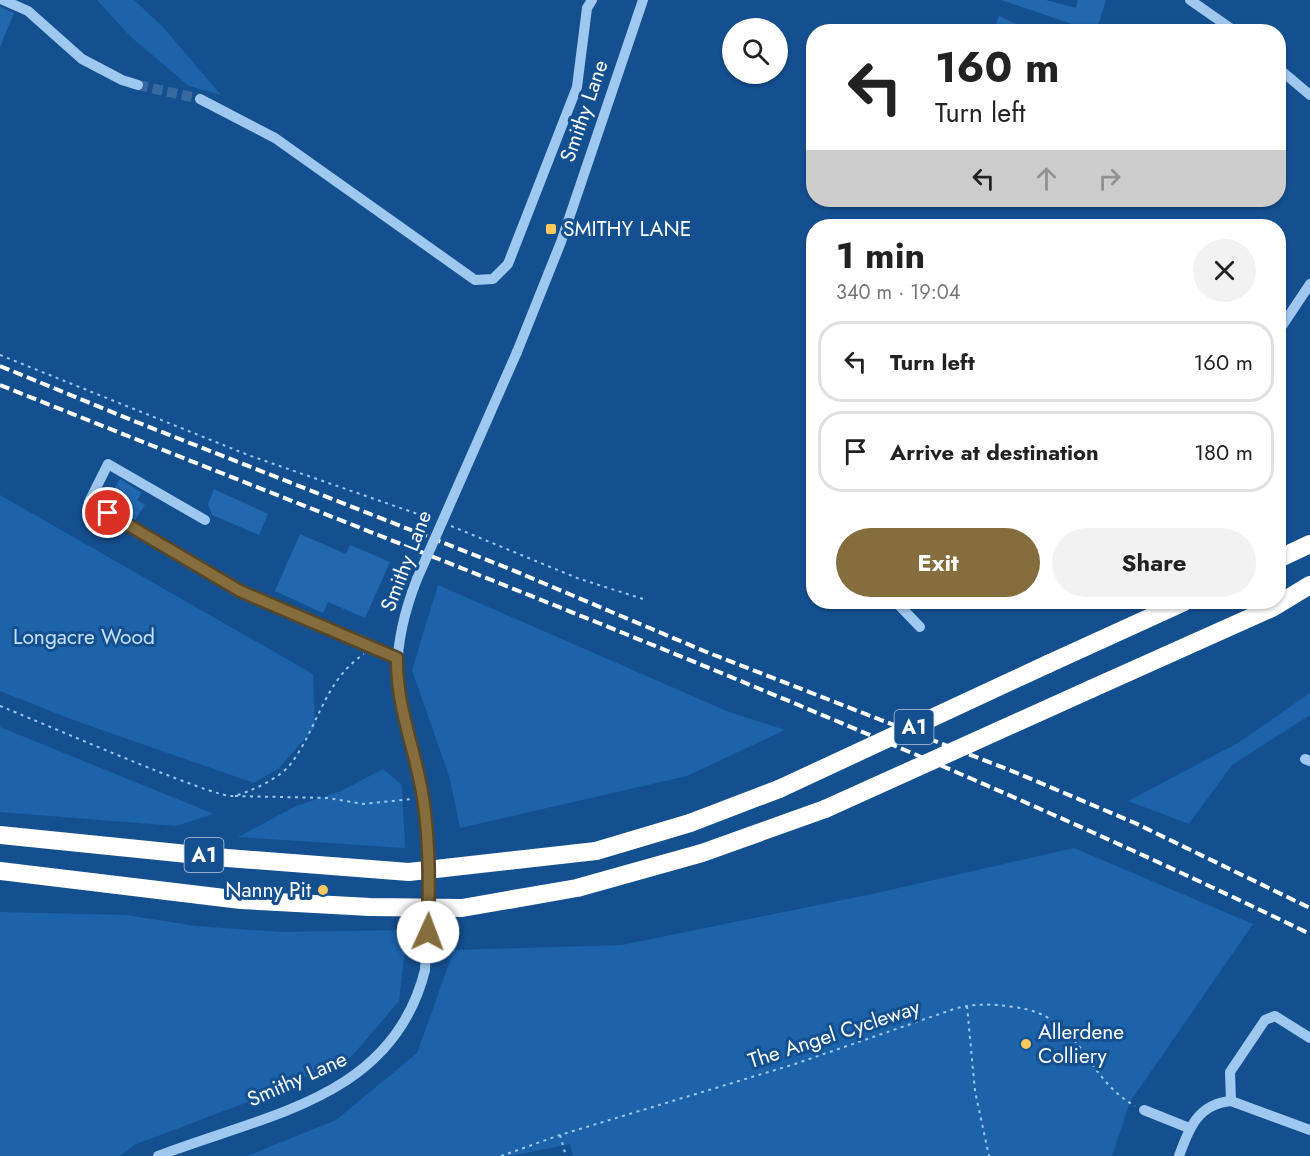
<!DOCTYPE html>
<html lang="en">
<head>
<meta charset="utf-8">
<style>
	body { margin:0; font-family:Jost,sans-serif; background:#f2f2f2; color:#222; height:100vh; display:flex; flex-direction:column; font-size:22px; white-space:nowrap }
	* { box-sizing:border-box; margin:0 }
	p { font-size:20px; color:#767676 }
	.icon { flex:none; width:33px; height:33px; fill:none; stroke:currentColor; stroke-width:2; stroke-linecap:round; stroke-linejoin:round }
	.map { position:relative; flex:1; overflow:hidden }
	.sheet { position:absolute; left:806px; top:219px; width:480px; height:390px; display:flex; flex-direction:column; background:#fff; border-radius:24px; box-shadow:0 2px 4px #0004 }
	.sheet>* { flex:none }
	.guide { position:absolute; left:806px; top:24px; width:480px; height:183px; border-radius:24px; box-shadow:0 2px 4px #0004; background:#fff; color:#222; overflow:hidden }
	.controls { position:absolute; left:722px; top:18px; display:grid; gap:12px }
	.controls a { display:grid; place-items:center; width:66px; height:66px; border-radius:50%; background:#fff; box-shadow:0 2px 4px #0004; font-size:30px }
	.pin { position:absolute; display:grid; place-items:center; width:51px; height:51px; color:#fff; margin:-26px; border:3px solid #fff; border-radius:50%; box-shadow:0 2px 6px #0007 }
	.me { position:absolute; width:66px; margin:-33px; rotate:2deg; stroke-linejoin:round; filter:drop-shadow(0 0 4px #0008) }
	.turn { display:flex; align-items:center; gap:21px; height:126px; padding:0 30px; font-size:27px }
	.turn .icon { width:78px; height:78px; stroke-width:2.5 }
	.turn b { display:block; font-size:42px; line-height:51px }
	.lanes { display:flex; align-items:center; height:57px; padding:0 30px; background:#0003; justify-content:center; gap:30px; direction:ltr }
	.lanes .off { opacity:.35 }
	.round { display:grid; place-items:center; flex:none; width:63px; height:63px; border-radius:32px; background:#f2f2f2 }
	.head { display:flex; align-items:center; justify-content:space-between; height:102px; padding:0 30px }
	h1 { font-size:36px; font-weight:700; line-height:45px }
	.primary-button { display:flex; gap:12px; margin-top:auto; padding:12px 30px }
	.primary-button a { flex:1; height:69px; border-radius:36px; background:#856d3d; color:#fff; font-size:24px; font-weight:700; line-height:69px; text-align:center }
	.primary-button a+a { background:#f2f2f2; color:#222 }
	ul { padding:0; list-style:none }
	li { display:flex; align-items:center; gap:18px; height:81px; margin:0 12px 9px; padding:0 18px; border:3px solid #e0e0e0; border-radius:24px }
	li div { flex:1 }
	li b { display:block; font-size:22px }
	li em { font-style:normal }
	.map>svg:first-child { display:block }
	.green { fill:#1c63aa }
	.building { fill:#2168af }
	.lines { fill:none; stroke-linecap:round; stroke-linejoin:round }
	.minor-tunnel { stroke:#376aa1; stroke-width:10; stroke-dasharray:10 5; stroke-linecap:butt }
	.path { stroke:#9fc8f1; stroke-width:2; stroke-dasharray:3 4.5; stroke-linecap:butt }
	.minor { stroke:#9fc8f1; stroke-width:10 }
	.highway { stroke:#fff; stroke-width:18 }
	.rail { stroke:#fff; stroke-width:4; stroke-dasharray:10 4.5; stroke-linecap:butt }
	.minor-bridge { stroke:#9fc8f1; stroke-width:10 }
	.highway-bridge { stroke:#fff; stroke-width:18 }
	.route-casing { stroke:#564728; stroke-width:15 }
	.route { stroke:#856d3d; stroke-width:10 }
	.poi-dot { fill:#ffc95f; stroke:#145090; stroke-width:2 }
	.labels { text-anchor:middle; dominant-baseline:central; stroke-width:6; stroke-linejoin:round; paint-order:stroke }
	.shield { fill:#145090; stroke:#b8cade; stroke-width:1.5 }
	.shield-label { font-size:20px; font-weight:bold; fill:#fff }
	.street-label { font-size:21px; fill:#fff; stroke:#145090 }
	.poi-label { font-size:21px; fill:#fff; stroke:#145090; text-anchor:start }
	.park-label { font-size:21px; fill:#c6e1fc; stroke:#145090 }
</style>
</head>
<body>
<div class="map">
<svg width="1310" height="1156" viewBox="0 0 1310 1156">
	<rect width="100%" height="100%" fill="#145090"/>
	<g class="green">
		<path d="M97,0H134L163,27L221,95L189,86L131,37Z"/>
		<path d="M0,495L313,674L315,727L278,769L254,783L76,721L0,691Z"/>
		<path d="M438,585L729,712L785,730L687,776L460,828L450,779L412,670Z"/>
		<path d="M1310,693V715L1232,765L1189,824L1128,801L1238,743Z"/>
		<path d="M0,727L214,814L176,826L0,812Z"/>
		<path d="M383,769L402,785L405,848L238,837L296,806L341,791Z"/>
		<path d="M1074,848L1253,924L1130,1102L1112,1156H573L570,1144L510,1156H247L336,1120L417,1053L454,950L622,945L877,893Z"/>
		<path d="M0,912L126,915L195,926L282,932L407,930L399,1001L352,1056L253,1100L134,1145L120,1156H0Z"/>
	</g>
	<g class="building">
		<path d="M1001,0H1046L1076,8L1078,0H1106L1096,32Z"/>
		<path d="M0,7L14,13L0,47Z"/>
		<path d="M999,16L1034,32H1008L995,26Z"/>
		<path d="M120,479L142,493L137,500L145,505L135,520L115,509L121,500L111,494Z"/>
		<path d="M214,489L268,514L259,535L212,515L208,504Z"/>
		<path d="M300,534L346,554L350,545L390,562L365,618L328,602L323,613L275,591Z"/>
	</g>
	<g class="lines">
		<path class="minor-tunnel" d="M138,85L200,99"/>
		<g class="path">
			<path d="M0,355L248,455L432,519"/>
			<path d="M451,526L577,578L643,599"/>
			<path d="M0,706C31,718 215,799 233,796C249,793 279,778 289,766C318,730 323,681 364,654"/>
			<path d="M235,796L328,798L363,804L412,799"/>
			<path d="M967,1006L975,1091L989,1156"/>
			<path d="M560,1135L566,1156"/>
			<path d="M501,1156L560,1135L795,1064L954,1009C975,1003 993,1004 1014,1007C1084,1016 1082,1076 1135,1106"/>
		</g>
		<g class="minor">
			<path d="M3,0L28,11L82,59L122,80L138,85"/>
			<path d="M1190,0L1236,32"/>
			<path d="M1278,68L1310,95"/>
			<path d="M200,99L275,138L475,280L493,279L508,264L577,87L587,8L592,0"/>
			<path d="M1278,332L1310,284"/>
			<path d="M517,352L561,242L643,0"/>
			<path d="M205,520L108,464L89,502L240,591L397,658"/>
			<path d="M417,579C402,617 393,656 399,697C405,737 420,774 425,814"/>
			<path d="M896,602L920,627"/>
			<path d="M1305,759L1310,761"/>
			<path d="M1231,1101L1230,1072L1265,1020L1275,1016L1310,1038"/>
			<path d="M1144,1110L1189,1128"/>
			<path d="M158,1156C266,1114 393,1099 425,970"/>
			<path d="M1179,1156C1189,1128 1198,1104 1231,1101L1310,1130"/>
		</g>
		<g class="highway">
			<path d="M1278,559L1310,544"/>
			<path d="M1048,664L1184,602"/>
			<path d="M1091,689L1272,608L1310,585"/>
			<path d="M0,835L227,858L409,872L596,851L690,823L779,789"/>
			<path d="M0,871L241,900L370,907L462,908L577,888L702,853L825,809"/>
		</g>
		<g class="rail">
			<path d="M0,366L134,421L510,569L704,651L1017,773L1135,823L1310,908"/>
			<path d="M0,385C439,561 884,727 1310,934"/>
		</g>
		<g class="minor-bridge">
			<path d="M417,579L517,352"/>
			<path d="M425,970L429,895L425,814"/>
		</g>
		<g class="highway-bridge">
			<path d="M779,789L1048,664"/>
			<path d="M825,809L1091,689"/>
		</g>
	</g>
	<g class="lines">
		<g class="route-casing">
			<path id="route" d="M108,513L240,591L397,658C396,707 416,751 423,798C430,842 429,888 428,932"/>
		</g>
		<use href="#route" class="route"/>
	</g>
	<g class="poi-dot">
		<rect x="545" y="223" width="12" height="12" rx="3"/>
		<circle cx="323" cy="890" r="6"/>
		<circle cx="1026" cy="1044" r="6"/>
	</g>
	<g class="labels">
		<g class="shield">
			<rect x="894.5" y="710" width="39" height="34" rx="4.5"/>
			<rect x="184.5" y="838" width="39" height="34" rx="4.5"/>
		</g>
		<g class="shield-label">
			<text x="914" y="727">A1</text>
			<text x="204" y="855">A1</text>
		</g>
		<g class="street-label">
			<text transform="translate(584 111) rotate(-71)">Smithy Lane</text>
			<text transform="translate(406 561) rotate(-69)">Smithy Lane</text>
			<text transform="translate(834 1034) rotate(-18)">The Angel Cycleway</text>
			<text transform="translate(297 1079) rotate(-24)">Smithy Lane</text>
		</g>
		<g class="poi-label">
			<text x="563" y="229">SMITHY LANE</text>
			<text x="311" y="890" text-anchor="end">Nanny Pit</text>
			<text x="1038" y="1032">Allerdene<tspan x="1038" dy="24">Colliery</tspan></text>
		</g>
		<g class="park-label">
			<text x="84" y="637">Longacre Wood</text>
		</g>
	</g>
</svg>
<div class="controls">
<a><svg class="icon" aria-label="search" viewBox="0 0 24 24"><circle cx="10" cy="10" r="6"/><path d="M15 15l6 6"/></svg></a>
</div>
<div class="pin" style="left:108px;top:513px;background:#d93025"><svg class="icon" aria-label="arrive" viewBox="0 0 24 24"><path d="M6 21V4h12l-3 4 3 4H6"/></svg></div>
<svg class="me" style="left:428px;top:932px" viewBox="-20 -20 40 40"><circle r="19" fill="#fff"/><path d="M0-13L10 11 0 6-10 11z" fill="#856d3d"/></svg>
<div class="guide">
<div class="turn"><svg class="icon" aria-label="left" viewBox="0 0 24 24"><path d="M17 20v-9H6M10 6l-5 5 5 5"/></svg><div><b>160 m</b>Turn left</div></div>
<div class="lanes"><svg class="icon" aria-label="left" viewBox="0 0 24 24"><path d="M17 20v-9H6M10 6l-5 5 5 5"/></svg><svg class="icon off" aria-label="ahead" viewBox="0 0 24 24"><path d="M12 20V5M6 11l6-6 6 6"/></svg><svg class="icon off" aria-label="right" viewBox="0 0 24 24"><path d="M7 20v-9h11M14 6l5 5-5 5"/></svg></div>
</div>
<section class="sheet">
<div class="head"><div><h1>1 min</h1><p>340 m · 19:04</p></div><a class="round"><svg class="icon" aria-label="close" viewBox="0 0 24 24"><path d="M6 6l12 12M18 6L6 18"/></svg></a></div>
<ul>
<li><svg class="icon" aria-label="left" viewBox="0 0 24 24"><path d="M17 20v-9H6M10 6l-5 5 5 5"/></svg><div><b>Turn left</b></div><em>160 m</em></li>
<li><svg class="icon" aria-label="arrive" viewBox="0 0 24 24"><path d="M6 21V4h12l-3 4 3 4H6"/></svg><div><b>Arrive at destination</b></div><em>180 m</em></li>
</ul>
<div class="primary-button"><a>Exit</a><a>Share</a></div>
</section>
</div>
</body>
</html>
